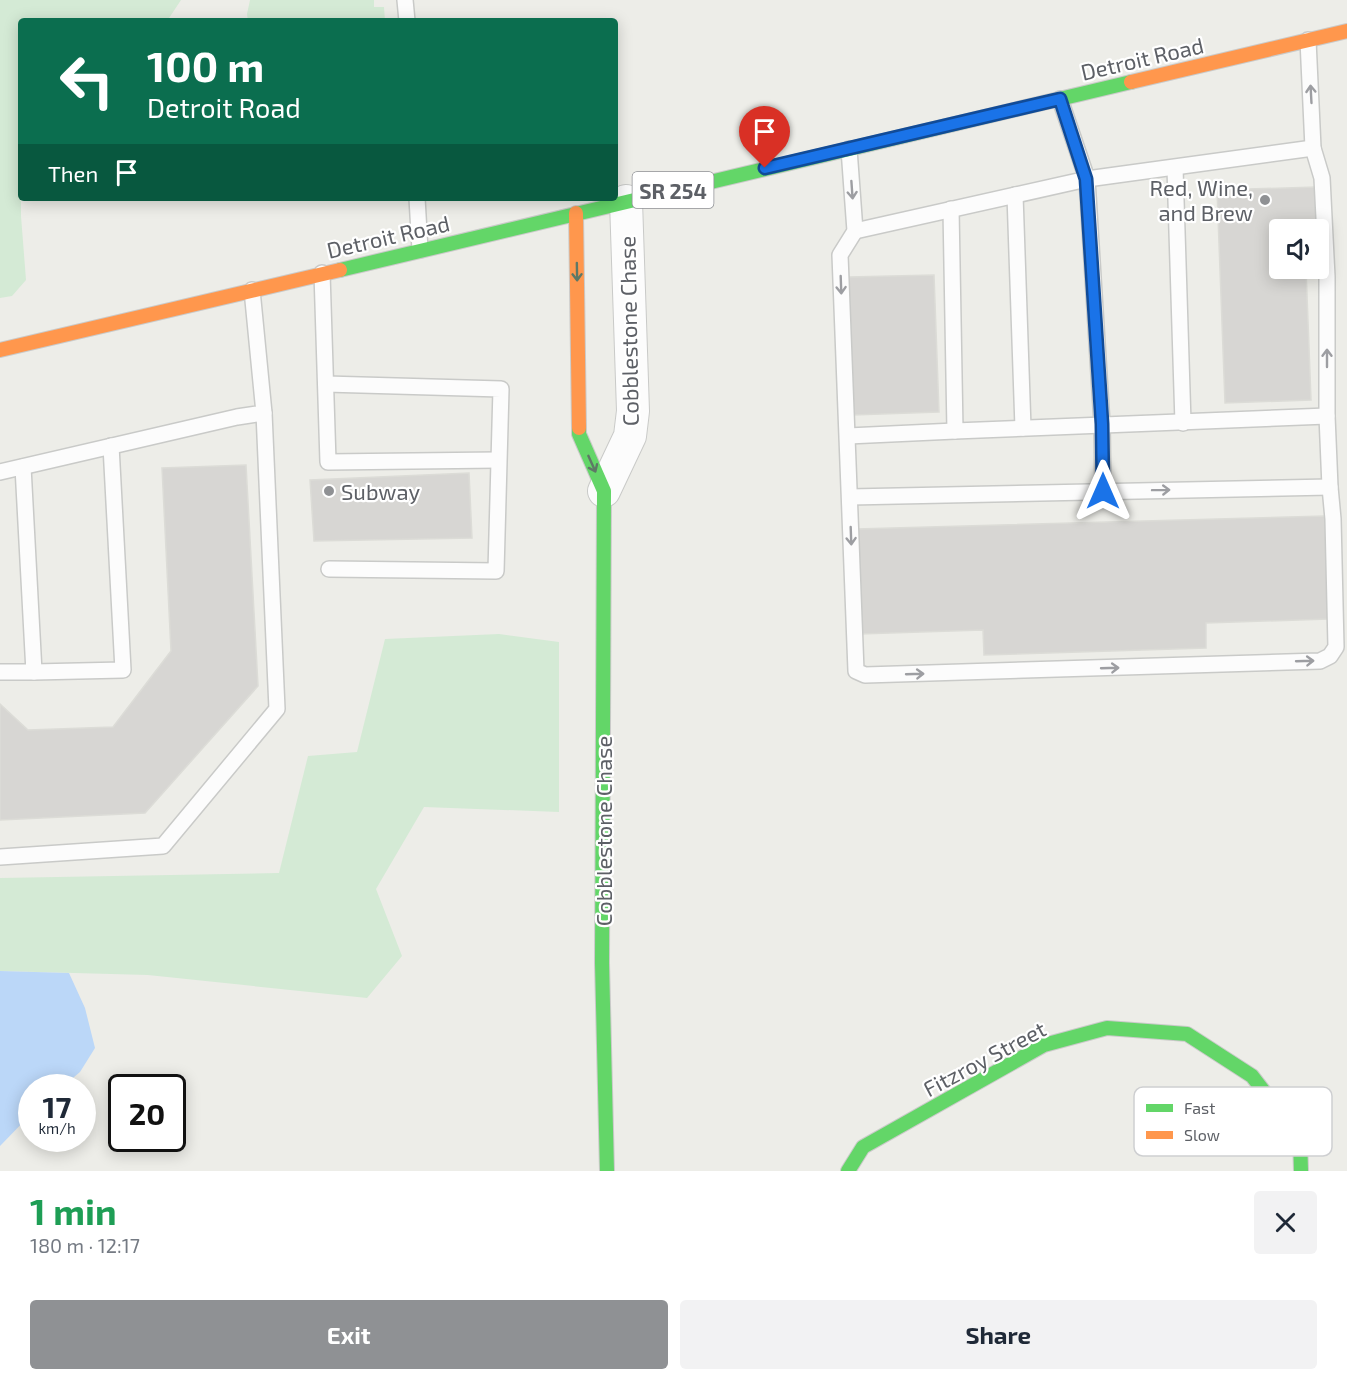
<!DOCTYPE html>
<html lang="en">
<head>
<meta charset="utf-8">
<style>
	body { margin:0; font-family:"Exo 2",sans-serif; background:#f2f2f3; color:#1f2937; height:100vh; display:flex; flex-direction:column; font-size:22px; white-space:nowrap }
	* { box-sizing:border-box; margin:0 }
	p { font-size:20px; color:#747a83 }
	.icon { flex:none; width:33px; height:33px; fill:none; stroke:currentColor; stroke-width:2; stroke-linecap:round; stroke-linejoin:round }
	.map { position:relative; height:1171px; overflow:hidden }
	.side { display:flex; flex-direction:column; background:#fff; flex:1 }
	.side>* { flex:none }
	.banner { position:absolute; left:18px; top:18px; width:600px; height:183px; border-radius:6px; box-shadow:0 3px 15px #0003; background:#0b6e4f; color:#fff; overflow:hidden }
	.buttons { position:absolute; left:1269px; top:219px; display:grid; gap:12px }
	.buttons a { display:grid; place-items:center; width:60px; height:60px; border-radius:6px; background:#fff; box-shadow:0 3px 15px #0003; font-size:30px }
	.speed { position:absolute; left:18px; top:1074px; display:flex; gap:12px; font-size:30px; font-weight:700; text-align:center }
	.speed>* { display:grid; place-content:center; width:78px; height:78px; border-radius:50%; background:#fff; box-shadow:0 3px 15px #0003; line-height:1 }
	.speed small { font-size:15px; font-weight:400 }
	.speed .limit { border:3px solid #111; border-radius:9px; background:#fff; color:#111 }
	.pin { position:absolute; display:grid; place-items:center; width:51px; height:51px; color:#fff; margin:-62px -26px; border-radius:50% 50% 50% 0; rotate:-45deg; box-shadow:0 0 6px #0007 }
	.pin .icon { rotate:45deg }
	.me { position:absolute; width:66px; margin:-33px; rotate:0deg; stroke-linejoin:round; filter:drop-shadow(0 0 4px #0008) }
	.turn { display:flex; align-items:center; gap:21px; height:126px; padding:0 30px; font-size:27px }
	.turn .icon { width:78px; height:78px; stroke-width:2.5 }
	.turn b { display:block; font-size:42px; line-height:51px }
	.then { display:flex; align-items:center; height:57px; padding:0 30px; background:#0003; gap:12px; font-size:22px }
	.round { display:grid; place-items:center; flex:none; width:63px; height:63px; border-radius:6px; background:#f2f2f3 }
	.headline { display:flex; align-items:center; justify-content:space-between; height:102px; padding:0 30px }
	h1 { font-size:36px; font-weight:700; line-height:45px; color:#1e9e55 }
	.cta { display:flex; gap:12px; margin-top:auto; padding:12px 30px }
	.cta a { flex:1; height:69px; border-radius:6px; background:#8f9194; color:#fff; font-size:24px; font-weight:700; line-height:69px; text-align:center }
	.cta a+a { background:#f2f2f3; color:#1f2937 }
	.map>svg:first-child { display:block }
	.green { fill:#d4ead5 }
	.water { fill:#bbd7f8 }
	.building { fill:#d7d6d3; stroke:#dcdcd7; stroke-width:1.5 }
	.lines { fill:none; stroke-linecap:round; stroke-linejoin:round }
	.lane-casing { stroke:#c9cac8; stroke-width:18 }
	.street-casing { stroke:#c9cac8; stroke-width:34 }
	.fast-casing { stroke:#cacac9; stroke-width:16 }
	.slow-casing { stroke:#cacac9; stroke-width:16 }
	.lane { stroke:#fcfcfc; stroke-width:15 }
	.street { stroke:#fcfcfc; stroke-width:32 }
	.fast { stroke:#63d668; stroke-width:14 }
	.slow { stroke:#ff974d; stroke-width:14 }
	.oneway { stroke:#9d9ea2 }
	.oneway2 { stroke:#5e7866 }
	.route-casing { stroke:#114b97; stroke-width:15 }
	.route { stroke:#1a73e8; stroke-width:10 }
	.poi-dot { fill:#8f9194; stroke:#fff; stroke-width:2 }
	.labels { text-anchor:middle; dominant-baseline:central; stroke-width:4.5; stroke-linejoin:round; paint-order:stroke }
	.shield { fill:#fff; stroke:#8e9094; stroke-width:1.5 }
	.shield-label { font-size:21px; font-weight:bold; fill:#5d6066 }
	.street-label { font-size:22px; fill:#5d6066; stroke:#fff }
	.poi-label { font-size:22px; fill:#5d6066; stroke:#fff; text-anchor:end }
	.key { fill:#fff; stroke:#cecfd1; stroke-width:1.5 }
	.key-label { font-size:16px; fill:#5d6066 }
</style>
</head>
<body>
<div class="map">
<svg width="1347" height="1171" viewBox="0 0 1347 1171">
	<rect width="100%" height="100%" fill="#edede8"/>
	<g class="green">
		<path d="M0,0H181L167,21H21V216L26,280L12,296L0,298Z"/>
		<path d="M250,0H374V7H384L385,21H248L247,14Z"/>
		<path d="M499,634L559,642V812L424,807L376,889L402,956L367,998L148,975L0,971V878L279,873L308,756L357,752L385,639Z"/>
	</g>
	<path class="water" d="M0,971L69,973L85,1008L95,1048L80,1072L62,1087L32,1088L31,1114L0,1146Z"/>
	<g class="building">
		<path d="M1316,187L1318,230H1280V268H1318V252L1319,269H1306L1311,400L1225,403L1217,190Z"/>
		<path d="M934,275L939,412L853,415L849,277Z"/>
		<path d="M246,465L258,686L145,813L0,820V704L28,730L113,727L171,651L162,468Z"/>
		<path d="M469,473L472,538L314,541L310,480Z"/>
		<path d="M1325,516L1328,619L1206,623V648L984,655L983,630L860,634L857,529Z"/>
	</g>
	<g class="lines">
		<g class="lane-casing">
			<g id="lane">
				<path d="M405,0L407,21"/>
				<path d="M1060,99L1087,179L1313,148"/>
				<path d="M849,149L855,231L840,255L856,671L865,675L1320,661L1330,656L1336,647L1333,519L1330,487L1327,416V277L1322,178L1313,148L1308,40"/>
				<path d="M1175,168L1183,423"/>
				<path d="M1015,195L1023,428"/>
				<path d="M417,198L420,250"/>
				<path d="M951,209L955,431C1079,425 1203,422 1327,416"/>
				<path d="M855,231L1087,179L1102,424L1103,491"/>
				<path d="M322,273L328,462L498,460"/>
				<path d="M326,384L501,389L496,571L329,569"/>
				<path d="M848,436L955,431"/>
				<path d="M0,472L237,417L264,413L252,290"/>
				<path d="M850,497L1330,487"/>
				<path d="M0,672H34L23,467"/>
				<path d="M34,672L123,670L111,446"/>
				<path d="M0,857L163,846L277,709L264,413"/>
			</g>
		</g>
		<g class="street-casing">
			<path id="street" d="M604,491L630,436L633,411L626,201"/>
		</g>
		<g class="fast-casing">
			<g id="fast">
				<path d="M340,270L1131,82"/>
				<path d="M579,428V434L604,491L602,963L607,1171"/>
				<path d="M848,1171L863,1147L1044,1045L1107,1028L1187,1034L1252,1076L1300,1138L1301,1171"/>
			</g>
		</g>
		<g class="slow-casing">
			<g id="slow">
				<path d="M1131,82L1347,31"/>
				<path d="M576,213L579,428"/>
				<path d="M0,350L340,270"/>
			</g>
		</g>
		<use href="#lane" class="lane"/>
		<use href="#street" class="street"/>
		<use href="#fast" class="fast"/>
		<use href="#slow" class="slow"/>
	</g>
	<defs><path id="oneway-shaft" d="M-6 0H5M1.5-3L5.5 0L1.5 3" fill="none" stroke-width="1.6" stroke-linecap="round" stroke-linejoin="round" transform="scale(1.5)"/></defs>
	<g class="oneway">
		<use href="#oneway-shaft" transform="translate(1311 94) rotate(-93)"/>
		<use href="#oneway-shaft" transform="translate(852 190) rotate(86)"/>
		<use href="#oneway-shaft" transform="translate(841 285) rotate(88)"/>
		<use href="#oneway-shaft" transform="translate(1327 358) rotate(-90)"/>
		<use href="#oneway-shaft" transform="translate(1161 490) rotate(-1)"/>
		<use href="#oneway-shaft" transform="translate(851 536) rotate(88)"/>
		<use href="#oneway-shaft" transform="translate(1305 661) rotate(-2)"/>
		<use href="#oneway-shaft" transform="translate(1110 668) rotate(-2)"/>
		<use href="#oneway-shaft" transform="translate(915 674) rotate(-2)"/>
	</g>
	<g class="oneway2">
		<use href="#oneway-shaft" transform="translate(577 272) rotate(89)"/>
		<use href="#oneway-shaft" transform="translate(592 464) rotate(66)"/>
	</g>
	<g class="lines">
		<g class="route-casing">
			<path id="route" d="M765,168L1060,99L1086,179L1102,424L1103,491"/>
		</g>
		<use href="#route" class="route"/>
	</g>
	<g class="poi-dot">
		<circle cx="1265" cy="200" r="6"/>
		<circle cx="329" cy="491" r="6"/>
	</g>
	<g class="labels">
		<rect class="shield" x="632.5" y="172" width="81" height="36" rx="4.5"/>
		<g class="shield-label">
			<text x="673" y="190">SR 254</text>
		</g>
		<g class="street-label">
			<text transform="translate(1142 58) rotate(-13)">Detroit Road</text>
			<text transform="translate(388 236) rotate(-13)">Detroit Road</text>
			<text transform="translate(628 331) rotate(-91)">Cobblestone Chase</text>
			<text transform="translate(603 831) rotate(-90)">Cobblestone Chase</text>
			<text transform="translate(984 1058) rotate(-28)">Fitzroy Street</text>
		</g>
		<g class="poi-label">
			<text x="1253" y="187">Red, Wine,<tspan x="1253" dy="25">and Brew</tspan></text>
			<text x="341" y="491" text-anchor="start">Subway</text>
		</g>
	</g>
	<rect x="1134" y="1087" width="198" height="69" rx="9" class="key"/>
	<rect x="1146" y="1104" width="27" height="8" fill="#63d668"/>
	<rect x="1146" y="1131" width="27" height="8" fill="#ff974d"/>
	<g class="key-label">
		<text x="1184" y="1114">Fast</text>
		<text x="1184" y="1141">Slow</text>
	</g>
</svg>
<div class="buttons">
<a><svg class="icon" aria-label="sound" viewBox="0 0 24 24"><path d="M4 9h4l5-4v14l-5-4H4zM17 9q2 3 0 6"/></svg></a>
</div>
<div class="speed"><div>17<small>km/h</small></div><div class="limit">20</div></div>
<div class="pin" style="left:765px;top:168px;background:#d93025"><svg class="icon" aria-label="arrive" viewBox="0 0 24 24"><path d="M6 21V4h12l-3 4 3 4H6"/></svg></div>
<svg class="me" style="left:1103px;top:491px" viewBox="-20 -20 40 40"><path d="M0-17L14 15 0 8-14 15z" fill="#1a73e8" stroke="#fff" stroke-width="4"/></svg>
<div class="banner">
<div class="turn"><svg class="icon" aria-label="left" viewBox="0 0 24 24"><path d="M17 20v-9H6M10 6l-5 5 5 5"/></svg><div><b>100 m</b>Detroit Road</div></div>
<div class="then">Then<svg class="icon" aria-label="arrive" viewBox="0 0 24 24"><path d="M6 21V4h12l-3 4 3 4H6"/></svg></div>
</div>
</div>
<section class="side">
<div class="headline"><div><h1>1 min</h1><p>180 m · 12:17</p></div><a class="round"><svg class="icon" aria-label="close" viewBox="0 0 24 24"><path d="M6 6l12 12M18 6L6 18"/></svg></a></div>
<div class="cta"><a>Exit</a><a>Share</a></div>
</section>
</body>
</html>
